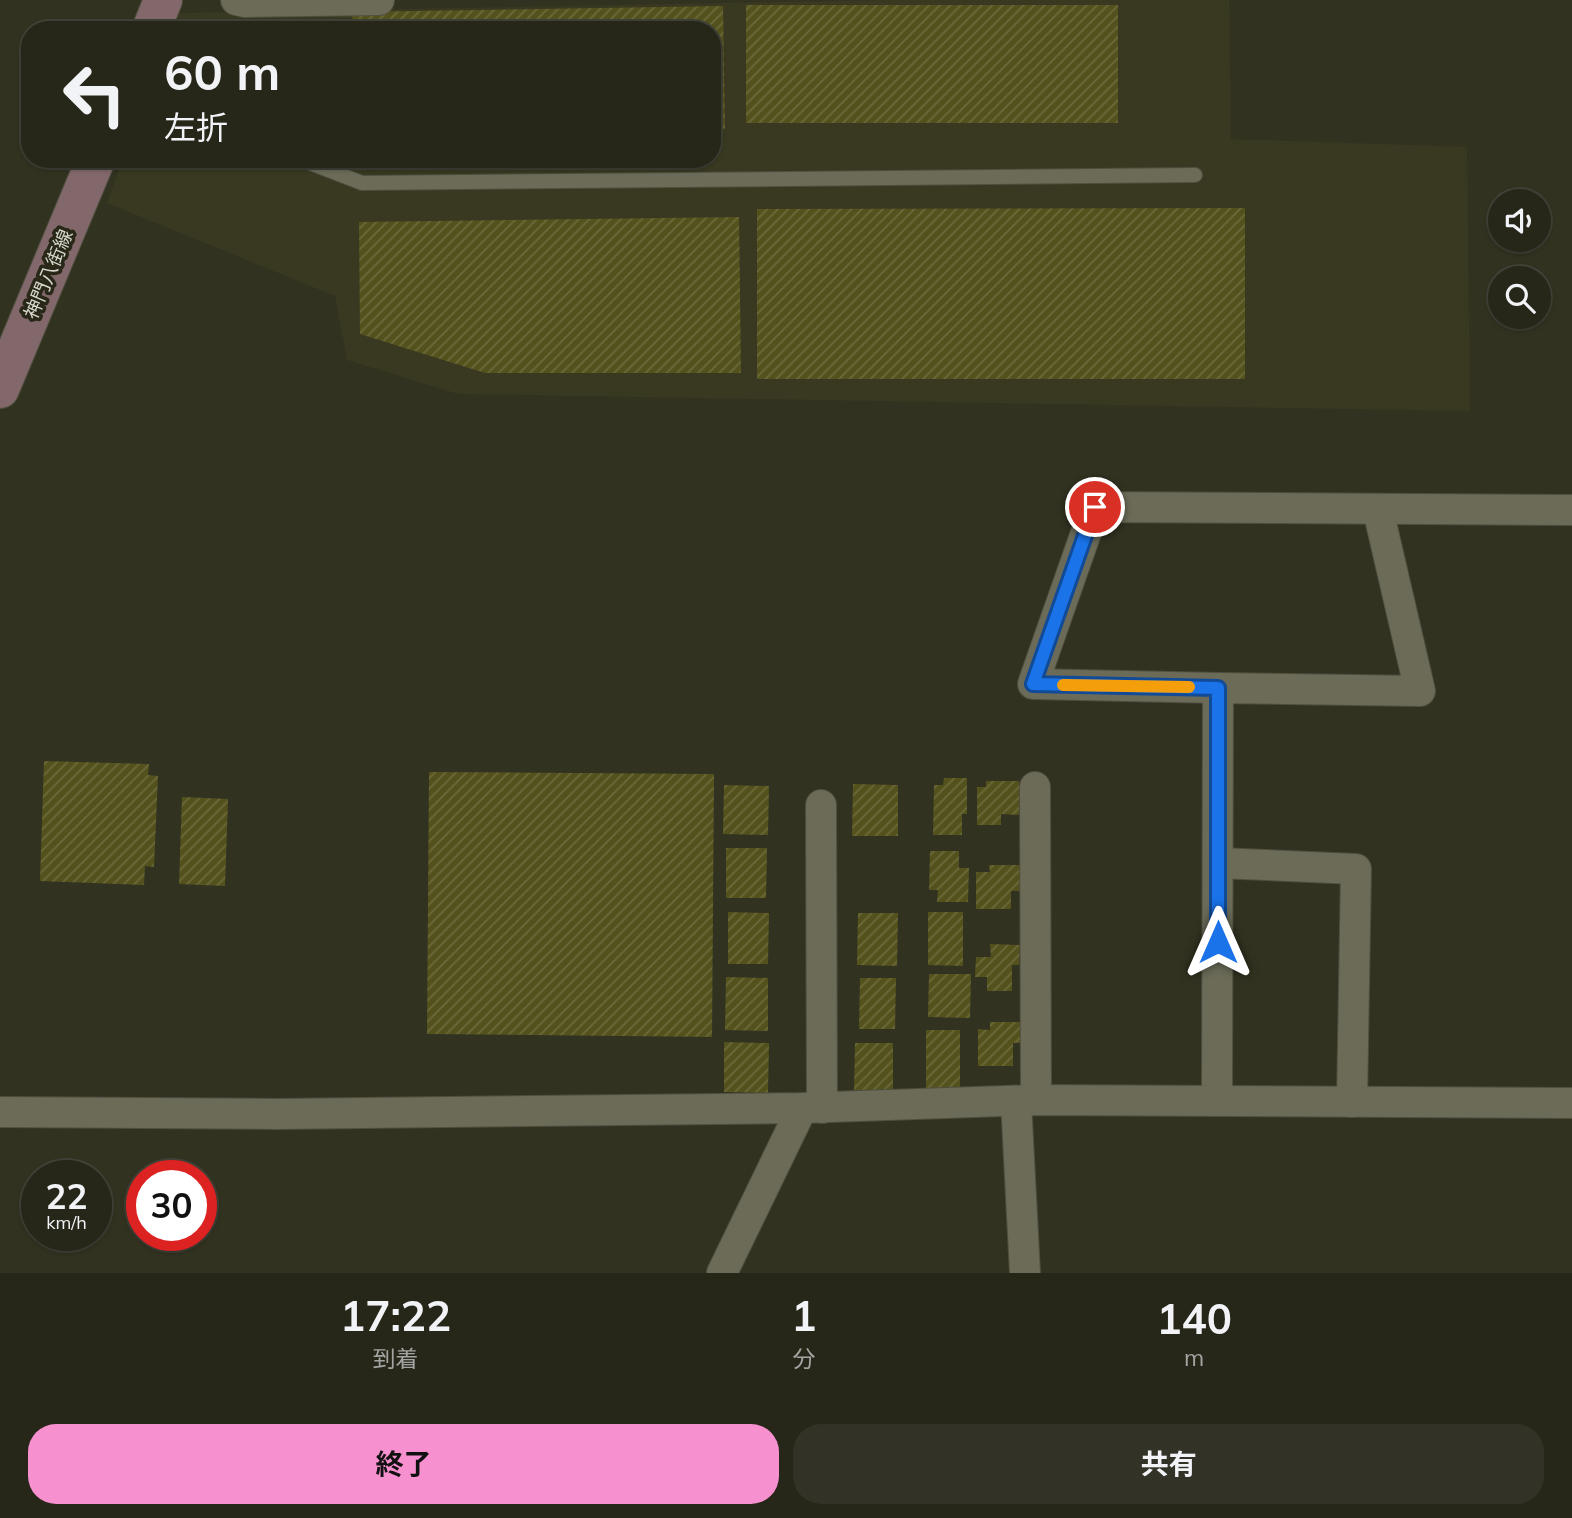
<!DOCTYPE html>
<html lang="ja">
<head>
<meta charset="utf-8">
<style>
	body { margin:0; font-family:Mulish,"Noto Sans JP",sans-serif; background:#323226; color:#f1f3f6; height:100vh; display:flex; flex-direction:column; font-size:26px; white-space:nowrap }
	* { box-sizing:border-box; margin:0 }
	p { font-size:23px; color:#a4a5a2 }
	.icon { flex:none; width:38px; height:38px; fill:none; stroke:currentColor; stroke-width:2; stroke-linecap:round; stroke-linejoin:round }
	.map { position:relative; height:1273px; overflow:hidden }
	.sheet { display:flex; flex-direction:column; background:#262619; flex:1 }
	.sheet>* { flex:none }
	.guide { position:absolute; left:21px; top:21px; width:700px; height:147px; border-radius:28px; box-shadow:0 2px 5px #0004,0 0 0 2px #424338; background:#262619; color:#f1f3f6; overflow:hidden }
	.buttons { position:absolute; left:1488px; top:189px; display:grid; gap:14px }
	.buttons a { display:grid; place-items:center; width:63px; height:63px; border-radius:50%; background:#262619; box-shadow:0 2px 5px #0004,0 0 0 2px #424338; font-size:35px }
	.speed { position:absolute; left:21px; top:1160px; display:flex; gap:14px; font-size:35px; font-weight:700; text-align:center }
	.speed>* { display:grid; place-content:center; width:91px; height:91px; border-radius:50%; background:#262619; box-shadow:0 2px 5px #0004,0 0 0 2px #424338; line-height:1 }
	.speed small { font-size:18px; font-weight:400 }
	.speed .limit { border:10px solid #d22; background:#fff; color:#111 }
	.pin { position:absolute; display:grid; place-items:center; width:60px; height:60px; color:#fff; margin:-30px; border:4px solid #fff; border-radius:50%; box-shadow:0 2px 7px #0007 }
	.me { position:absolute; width:77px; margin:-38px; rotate:0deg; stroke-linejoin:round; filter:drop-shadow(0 0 5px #0008) }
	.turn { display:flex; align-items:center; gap:24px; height:147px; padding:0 28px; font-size:32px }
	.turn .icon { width:91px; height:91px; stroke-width:2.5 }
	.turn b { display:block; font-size:49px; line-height:60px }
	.eta { display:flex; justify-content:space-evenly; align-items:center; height:119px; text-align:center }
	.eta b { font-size:42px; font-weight:700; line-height:49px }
	.cta { display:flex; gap:14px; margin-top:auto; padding:14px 28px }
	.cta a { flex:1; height:80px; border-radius:28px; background:#f790ce; color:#111; font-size:28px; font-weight:700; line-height:80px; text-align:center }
	.cta a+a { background:#323226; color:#f1f3f6 }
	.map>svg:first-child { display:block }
	.built { fill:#393921 }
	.building { fill:url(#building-hatch) }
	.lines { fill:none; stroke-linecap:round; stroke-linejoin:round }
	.lane-casing { stroke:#4f4f40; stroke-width:16 }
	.street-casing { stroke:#4f4f40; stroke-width:32 }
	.secondary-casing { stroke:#4f4f40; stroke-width:40 }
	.lane { stroke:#6b6b58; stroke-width:14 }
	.street { stroke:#6b6b58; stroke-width:30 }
	.secondary { stroke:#82686a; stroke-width:38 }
	.route-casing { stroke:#114b97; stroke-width:18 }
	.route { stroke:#1a73e8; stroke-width:12 }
	.slow { stroke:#f59e0b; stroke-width:12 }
	.labels { text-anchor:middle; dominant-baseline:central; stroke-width:7; stroke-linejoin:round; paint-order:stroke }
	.street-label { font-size:19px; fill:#d6d6cc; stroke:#292818 }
</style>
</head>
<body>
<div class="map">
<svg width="1572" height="1273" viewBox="0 0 1572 1273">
	<defs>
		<pattern id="building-hatch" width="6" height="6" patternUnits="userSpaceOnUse" patternTransform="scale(1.75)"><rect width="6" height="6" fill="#54521c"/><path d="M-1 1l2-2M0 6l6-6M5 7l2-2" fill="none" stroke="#6c6a3c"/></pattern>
	</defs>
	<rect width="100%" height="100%" fill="#323221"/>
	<path class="built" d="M889,0H1229L1231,139L1467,147L1470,411L458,394L347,360L335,296L107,203L123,159H712V30H173L179,13Z"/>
	<g class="building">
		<rect x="746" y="5" width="372" height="118"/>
		<path d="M723,6L725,129H712V30H353L352,12Z"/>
		<path d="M1245,208V379H757V209Z"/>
		<path d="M739,217L741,373H485L360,334L359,222Z"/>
		<path d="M44,761L149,764L148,775L158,776L154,867L145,866L144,885L40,881Z"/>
		<path d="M429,772L714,774L712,1037L427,1034Z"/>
		<path d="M944,778H967V814H962V835H933L934,785H943Z"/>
		<path d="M986,781H1019V815L1001,814V825H977V787H986Z"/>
		<path d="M853,784L898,785V836H852Z"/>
		<path d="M724,785L769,786L768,835L723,834Z"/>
		<path d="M182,797L228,799L225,886L179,884Z"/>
		<path d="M726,848H767L766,898H726Z"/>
		<path d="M930,851H959V868H969L968,902H937L938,890H929Z"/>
		<path d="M989,865H1020V891H1011V909H976V872H990Z"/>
		<path d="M728,912L769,913L768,964H728Z"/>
		<path d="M928,912H963V966L928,965Z"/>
		<path d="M858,913H898L897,966L857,965Z"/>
		<path d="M990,944L1020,945L1019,965H1012V991H987V977H975L976,957H991Z"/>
		<path d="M929,974H971L970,1018L928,1017Z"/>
		<path d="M726,977L768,978V1031L725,1030Z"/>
		<path d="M860,978H896L895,1029H859Z"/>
		<path d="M990,1022H1023V1043H1013V1066H978V1029L990,1030Z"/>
		<rect x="926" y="1030" width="34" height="59"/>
		<path d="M724,1042L769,1043L768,1093L724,1092Z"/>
		<path d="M855,1043H893V1094L854,1093Z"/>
	</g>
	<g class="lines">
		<g class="lane-casing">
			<path id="lane" d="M300,159L362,183L1195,175"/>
		</g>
		<g class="street-casing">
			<g id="street">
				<path d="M236,0L245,2L379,0"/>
				<path d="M1218,688L1033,684L1095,507L1572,510"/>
				<path d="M1035,787L1036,1100"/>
				<path d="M821,805L822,1108"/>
				<path d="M1218,863L1356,869L1352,1102"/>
				<path d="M1016,1101L1025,1273"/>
				<path d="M1217,1101L1218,688L1420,691L1378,510"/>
				<path d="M0,1112L278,1114L802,1108L1036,1100L1572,1103"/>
				<path d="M722,1273L802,1108"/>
			</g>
		</g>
		<g class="secondary-casing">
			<g id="secondary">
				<path d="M151,30L163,0"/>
				<path d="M0,389L96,159"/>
			</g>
		</g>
		<use href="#lane" class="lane"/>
		<use href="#street" class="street"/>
		<use href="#secondary" class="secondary"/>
	</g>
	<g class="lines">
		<g class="route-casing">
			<path id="route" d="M1095,507L1033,684L1218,688V942"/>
		</g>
		<use href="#route" class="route"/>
		<path class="slow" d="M1063,685L1189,687"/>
	</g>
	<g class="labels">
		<g class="street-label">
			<text transform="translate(48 274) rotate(-67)">神門八街線</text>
		</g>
	</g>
</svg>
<div class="buttons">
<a><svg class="icon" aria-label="sound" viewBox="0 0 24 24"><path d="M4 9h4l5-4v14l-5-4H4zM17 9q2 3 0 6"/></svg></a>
<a><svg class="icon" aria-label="search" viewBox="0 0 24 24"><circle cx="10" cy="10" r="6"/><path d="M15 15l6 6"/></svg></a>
</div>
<div class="speed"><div>22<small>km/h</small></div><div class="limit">30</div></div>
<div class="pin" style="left:1095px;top:507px;background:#d93025"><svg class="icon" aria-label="arrive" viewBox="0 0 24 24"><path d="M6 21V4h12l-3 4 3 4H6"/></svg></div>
<svg class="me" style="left:1218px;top:942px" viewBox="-20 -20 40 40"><path d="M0-17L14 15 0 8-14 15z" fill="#1a73e8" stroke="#fff" stroke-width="4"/></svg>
<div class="guide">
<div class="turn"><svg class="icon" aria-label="left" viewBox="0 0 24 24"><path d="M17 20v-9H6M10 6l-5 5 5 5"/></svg><div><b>60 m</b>左折</div></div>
</div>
</div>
<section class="sheet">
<div class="eta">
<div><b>17:22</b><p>到着</p></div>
<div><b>1</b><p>分</p></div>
<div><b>140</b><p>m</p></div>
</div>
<div class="cta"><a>終了</a><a>共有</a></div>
</section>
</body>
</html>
